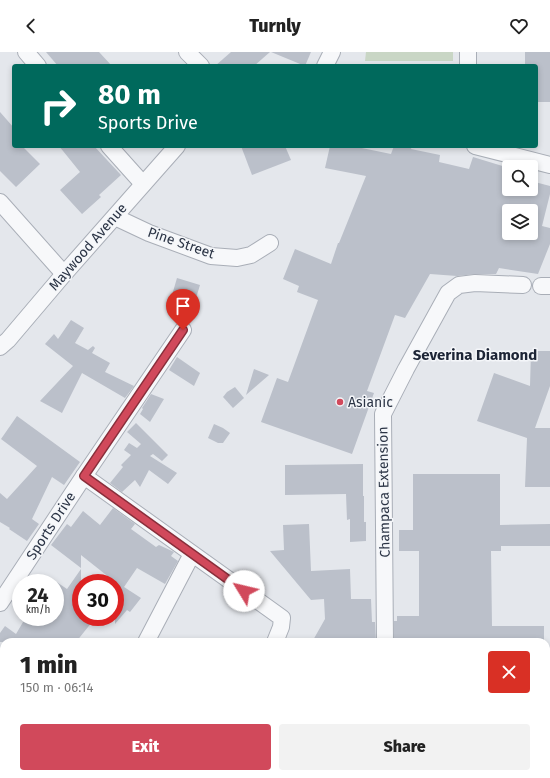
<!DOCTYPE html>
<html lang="en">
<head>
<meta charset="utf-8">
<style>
	body { margin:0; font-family:"Fira Sans",sans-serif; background:#f2f2f2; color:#222; height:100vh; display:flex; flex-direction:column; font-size:15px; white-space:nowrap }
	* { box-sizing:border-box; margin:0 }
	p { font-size:13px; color:#767676 }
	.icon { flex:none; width:22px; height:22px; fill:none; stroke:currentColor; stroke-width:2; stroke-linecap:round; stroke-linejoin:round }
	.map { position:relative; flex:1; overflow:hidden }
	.side { position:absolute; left:0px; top:586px; width:550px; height:140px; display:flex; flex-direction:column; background:#fff; border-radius:12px 12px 0 0; box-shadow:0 2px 6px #0003 }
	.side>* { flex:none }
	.top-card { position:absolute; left:12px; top:12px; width:526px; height:84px; border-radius:4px; box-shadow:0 2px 6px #0003; background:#00695c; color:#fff; overflow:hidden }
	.fabs { position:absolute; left:502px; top:108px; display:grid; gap:8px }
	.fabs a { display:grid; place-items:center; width:36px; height:36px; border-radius:4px; background:#fff; box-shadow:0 2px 6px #0003; font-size:20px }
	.speed { position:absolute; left:12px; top:522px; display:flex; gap:8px; font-size:20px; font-weight:700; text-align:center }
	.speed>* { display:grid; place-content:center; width:52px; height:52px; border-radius:50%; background:#fff; box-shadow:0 2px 6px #0003; line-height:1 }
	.speed small { font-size:10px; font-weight:400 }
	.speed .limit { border:6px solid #d22; background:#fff; color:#111 }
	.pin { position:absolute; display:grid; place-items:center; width:34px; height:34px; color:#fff; margin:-41px -17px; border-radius:50% 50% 50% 0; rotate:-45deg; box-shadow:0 0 4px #0007 }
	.pin .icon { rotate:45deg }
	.me { position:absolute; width:44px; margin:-22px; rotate:306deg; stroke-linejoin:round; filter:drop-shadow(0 0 3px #0008) }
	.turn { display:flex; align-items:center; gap:14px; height:84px; padding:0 20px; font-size:18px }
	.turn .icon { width:52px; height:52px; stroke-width:2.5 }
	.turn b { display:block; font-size:28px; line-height:34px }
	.round { display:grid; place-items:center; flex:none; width:42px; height:42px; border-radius:4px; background:#f2f2f2 }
	.summary { display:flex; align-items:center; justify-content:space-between; height:68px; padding:0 20px }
	h1 { font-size:24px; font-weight:800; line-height:30px }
	.action { display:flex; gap:8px; margin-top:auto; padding:8px 20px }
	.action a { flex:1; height:46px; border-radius:4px; background:#d1495b; color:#fff; font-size:16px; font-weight:800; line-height:46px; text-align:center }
	.action a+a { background:#f2f2f2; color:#222 }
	header { display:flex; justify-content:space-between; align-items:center; height:52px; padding:0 20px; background:#fff; font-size:18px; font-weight:800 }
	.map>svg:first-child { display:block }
	.green { fill:#c9d6c5 }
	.building { fill:#bbc0ca; fill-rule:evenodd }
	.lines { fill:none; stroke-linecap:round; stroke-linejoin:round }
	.minor-casing { stroke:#a9aeb7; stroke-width:18 }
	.minor { stroke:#f7f8fa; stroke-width:16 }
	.route-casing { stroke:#882f3b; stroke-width:10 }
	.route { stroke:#d1495b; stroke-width:7 }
	.poi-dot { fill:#d1495b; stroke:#f4f6f9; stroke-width:1.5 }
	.labels { text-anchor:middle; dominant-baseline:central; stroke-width:3; stroke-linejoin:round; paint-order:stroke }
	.street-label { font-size:14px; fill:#2b3445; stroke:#f4f6f9 }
	.poi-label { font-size:14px; fill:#2b3445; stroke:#f4f6f9; text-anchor:start }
	.neighbourhood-label { font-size:15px; font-weight:bold; fill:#1d2536; stroke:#f4f6f9 }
</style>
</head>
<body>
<header><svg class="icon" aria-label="back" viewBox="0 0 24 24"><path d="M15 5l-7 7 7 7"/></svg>Turnly<svg class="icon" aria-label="heart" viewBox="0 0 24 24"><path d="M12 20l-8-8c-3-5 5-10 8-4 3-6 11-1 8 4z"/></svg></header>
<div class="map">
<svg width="550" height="726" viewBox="0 0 550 726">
	<rect width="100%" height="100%" fill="#e4e7ec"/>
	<path class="green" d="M366,0H453V9H365Z"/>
	<g class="building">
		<path d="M46,0H99L112,14H58Z"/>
		<path d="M231,0H270L254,14H215Z"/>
		<path d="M271,0H311L305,14Z"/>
		<path d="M525,0H550V50H536V14H525Z"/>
		<path d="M0,60L14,76V94H22L40,112L16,135L0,119Z"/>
		<path d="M59,94H94L121,123L99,143L101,145L82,162L60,138L80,120Z"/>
		<path d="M241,94H285L291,108L252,123Z"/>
		<path d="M330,94H352L391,102L394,94H412L411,97L440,103L439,110L469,117L473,105L509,116V137H531V129L550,134V142L542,174L550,176V192L538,222L499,216L496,222H475L457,224L430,222L405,266L395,263L367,339L374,341L352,402L261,370L277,326L288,330L318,248L297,240L299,234L283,227L295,197L331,212L338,191H339L366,124L325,116ZM509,159H531V181H509Z"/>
		<path d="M177,226L200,233L193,256L170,250Z"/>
		<path d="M71,268L84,276L75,291L88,298L93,294L95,296L92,301L110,311L105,320L134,334L125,346L82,321L62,361L40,349L73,314L45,292L54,282L58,287Z"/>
		<path d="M531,299H550V334L535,376H550V435H525L527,386L477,369L494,321L530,334Z"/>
		<path d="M177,305L200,321L194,334L169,318Z"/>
		<path d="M254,317L269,323L246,343Z"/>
		<path d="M235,335L244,346L233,356L223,345L227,340Z"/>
		<path d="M151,342L164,347L150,370L140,362L143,357L142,356Z"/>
		<path d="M17,364L80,410L64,433L52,425L32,467L39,472L27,489L9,477L10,476L0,470V441L7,447L37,414L1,387Z"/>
		<path d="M136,371L168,403L162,409L153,402L150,404L177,421L168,432L149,418L140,435L135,428L122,440L110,431L123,415L121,413L131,403L124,398L129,391L137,396L141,392L127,380Z"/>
		<path d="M214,372L223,376L230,381L223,391H218L208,386Z"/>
		<path d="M363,412V444H364V470H366V489L350,490V467L347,468L346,442L285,443V413Z"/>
		<path d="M413,422H500V473L550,472V494H501V499H491L492,574H544V590H394V569H397V564H419V499H399V478H413Z"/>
		<path d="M113,456L135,472L131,477L156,495L159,493L172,499L174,500L171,504L178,509L165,532L137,516L124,535L141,546L130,560L127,558L115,572V530L81,503V516L51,493L67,472L71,475L83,459L100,473Z"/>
		<path d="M309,472L311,519L350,517L351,547H371L372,570H375L376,590H312L325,567L324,547L311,548L270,499L284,498L283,473Z"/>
		<path d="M81,517V565H96L76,590H0V581L5,574L16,582L26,565H55V529L67,537Z"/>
	</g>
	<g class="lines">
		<g class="minor-casing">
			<g id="minor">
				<path d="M26,0L38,14"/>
				<path d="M187,0L201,14"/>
				<path d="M325,14L332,0"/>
				<path d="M468,14V0"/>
				<path d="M109,94L143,132"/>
				<path d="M475,94L550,113"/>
				<path d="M0,150L64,222"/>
				<path d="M115,165L149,181L211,204L237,206L251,203L270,191"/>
				<path d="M541,234H550"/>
				<path d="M0,295L8,288L64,222L177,94"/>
				<path d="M84,424L282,566L281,575L275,590"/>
				<path d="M0,551L84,424L183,278"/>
				<path d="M146,590L192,502"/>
				<path d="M385,590L383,362L406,317L448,241L459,233L475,231L523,233"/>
				<path d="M0,707L4,709"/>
				<path d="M27,722L34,726"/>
				<path d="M386,722V726"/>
				<path d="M75,726L77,722"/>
				<path d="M215,726L216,722"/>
			</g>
		</g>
		<use href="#minor" class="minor"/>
	</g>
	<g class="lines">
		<g class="route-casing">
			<path id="route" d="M183,278L84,424L244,539"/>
		</g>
		<use href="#route" class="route"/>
	</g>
	<circle class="poi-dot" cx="340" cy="350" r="4"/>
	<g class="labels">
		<g class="street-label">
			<text transform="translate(181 191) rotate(19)">Pine Street</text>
			<text transform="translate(88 195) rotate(-49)">Maywood Avenue</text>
			<text transform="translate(384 440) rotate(-91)">Champaca Extension</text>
			<text transform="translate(51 474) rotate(-57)">Sports Drive</text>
		</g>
		<g class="poi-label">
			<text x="348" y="350">Asianic</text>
		</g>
		<g class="neighbourhood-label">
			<text x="475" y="303">Severina Diamond</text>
		</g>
	</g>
</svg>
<div class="fabs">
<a><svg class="icon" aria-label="search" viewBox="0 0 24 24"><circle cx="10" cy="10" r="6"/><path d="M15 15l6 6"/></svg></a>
<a><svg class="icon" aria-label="layers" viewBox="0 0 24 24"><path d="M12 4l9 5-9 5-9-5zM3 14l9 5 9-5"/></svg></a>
</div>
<div class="speed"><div>24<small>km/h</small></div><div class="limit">30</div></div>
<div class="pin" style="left:183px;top:278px;background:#d93025"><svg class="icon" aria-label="arrive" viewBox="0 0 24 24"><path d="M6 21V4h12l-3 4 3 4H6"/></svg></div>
<svg class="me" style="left:244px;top:539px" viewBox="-20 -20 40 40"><circle r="19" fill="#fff"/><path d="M0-13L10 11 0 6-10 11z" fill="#d1495b"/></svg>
<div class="top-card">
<div class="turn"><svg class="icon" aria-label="right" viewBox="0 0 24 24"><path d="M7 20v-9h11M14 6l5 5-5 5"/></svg><div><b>80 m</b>Sports Drive</div></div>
</div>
<section class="side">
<div class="summary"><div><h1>1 min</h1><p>150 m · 06:14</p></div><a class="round" style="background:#d93025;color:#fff"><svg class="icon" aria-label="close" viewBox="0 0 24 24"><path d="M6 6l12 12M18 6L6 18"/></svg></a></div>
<div class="action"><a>Exit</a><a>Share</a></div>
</section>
</div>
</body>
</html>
